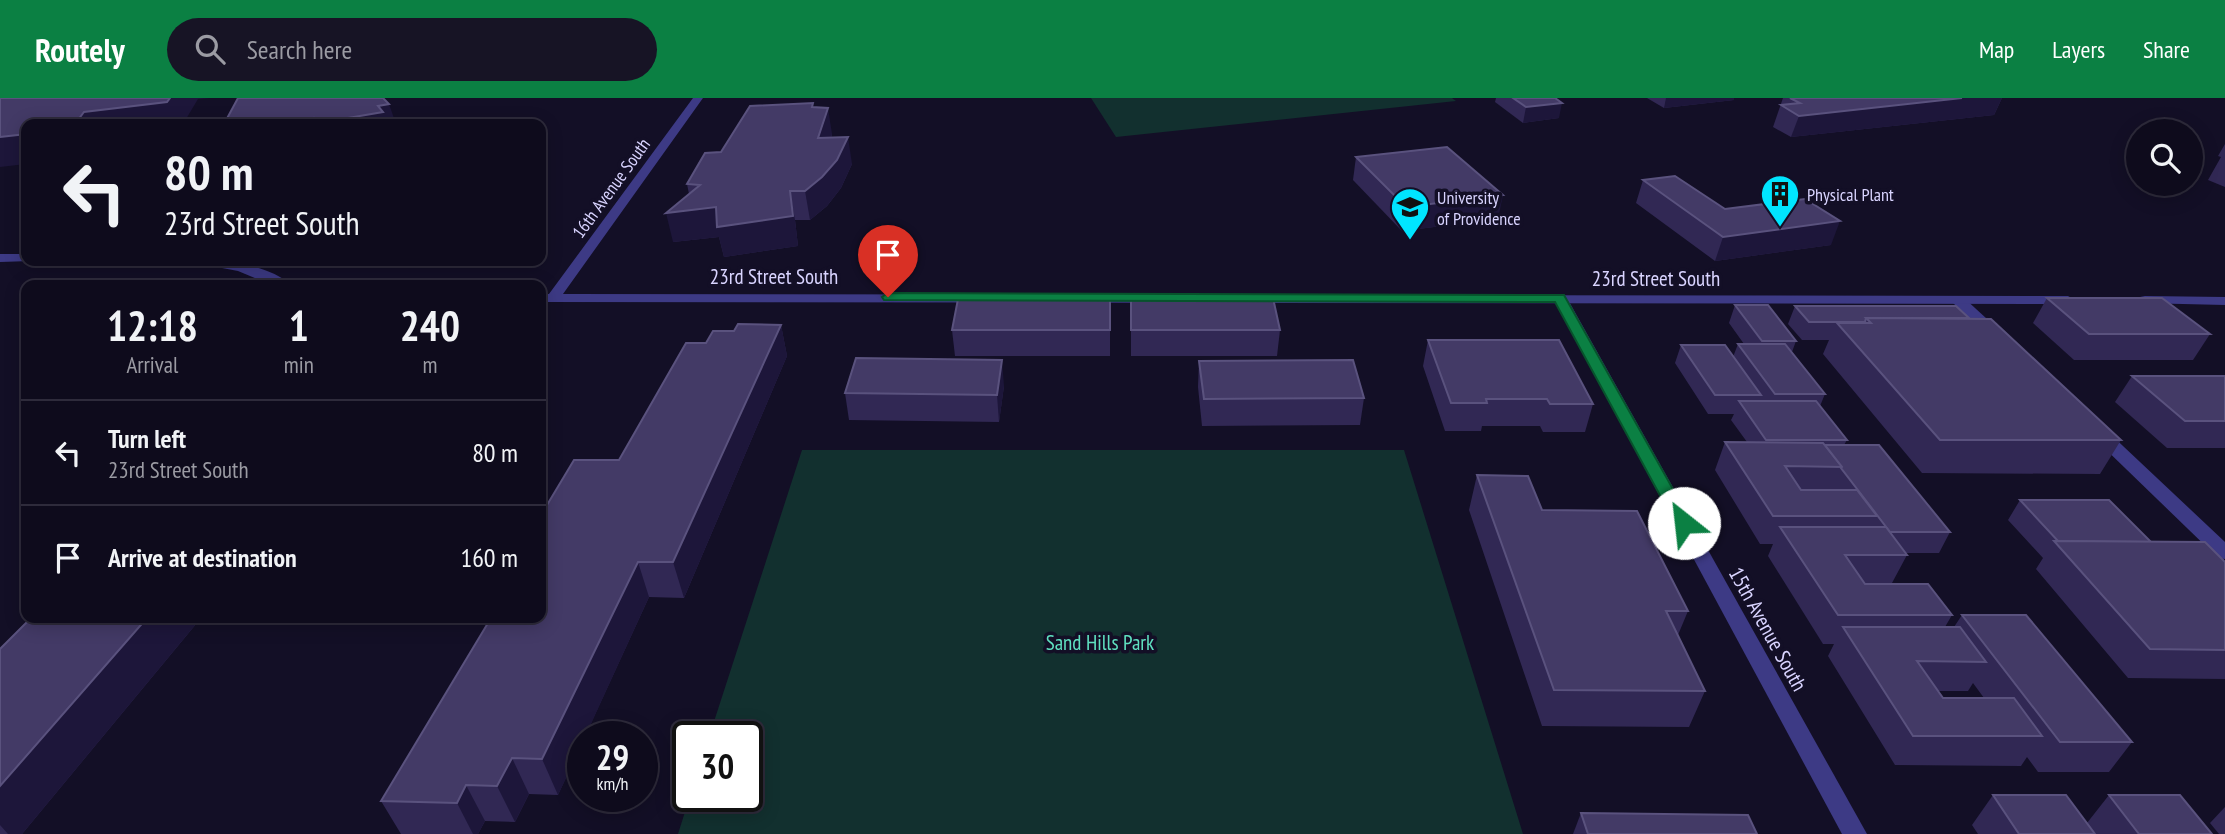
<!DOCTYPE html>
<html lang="en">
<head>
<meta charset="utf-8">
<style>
	body { margin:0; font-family:"PT Sans Narrow",sans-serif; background:#171425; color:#f1f3f6; height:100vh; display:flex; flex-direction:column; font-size:26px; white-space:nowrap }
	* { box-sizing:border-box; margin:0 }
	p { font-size:23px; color:#9b9ba3 }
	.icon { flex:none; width:38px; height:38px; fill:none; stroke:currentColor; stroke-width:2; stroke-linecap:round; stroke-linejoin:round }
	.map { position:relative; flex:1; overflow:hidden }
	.panel { position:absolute; left:21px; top:182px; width:525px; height:343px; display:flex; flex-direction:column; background:#0e0b1c; border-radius:14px; box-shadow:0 4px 18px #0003,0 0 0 2px #2e2b3b }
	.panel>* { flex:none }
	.banner { position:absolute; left:21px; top:21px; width:525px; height:147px; border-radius:14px; box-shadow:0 4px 18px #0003,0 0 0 2px #2e2b3b; background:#0e0b1c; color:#f1f3f6; overflow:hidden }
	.fabs { position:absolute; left:2126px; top:21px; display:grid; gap:14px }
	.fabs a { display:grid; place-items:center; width:77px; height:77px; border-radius:50%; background:#0e0b1c; box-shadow:0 4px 18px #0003,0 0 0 2px #2e2b3b; font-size:35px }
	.speed { position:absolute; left:567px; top:623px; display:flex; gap:14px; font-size:35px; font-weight:700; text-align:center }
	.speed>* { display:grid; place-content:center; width:91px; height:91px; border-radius:50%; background:#0e0b1c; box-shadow:0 4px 18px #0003,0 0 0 2px #2e2b3b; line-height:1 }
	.speed small { font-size:18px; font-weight:400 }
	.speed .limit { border:4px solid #111; border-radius:10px; background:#fff; color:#111 }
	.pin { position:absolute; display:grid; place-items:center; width:60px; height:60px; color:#fff; margin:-72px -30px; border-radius:50% 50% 50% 0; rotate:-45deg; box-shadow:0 0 7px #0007 }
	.pin .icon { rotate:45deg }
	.me { position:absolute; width:77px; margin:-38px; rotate:331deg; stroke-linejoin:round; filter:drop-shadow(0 0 5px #0008) }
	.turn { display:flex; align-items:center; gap:24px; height:147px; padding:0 28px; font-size:32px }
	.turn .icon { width:91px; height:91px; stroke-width:2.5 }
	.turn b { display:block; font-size:49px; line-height:60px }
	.eta { display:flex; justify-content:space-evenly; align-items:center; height:119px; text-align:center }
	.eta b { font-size:42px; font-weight:800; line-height:49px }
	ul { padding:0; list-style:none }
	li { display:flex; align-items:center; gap:21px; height:105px; padding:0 28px; border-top:2px solid #2e2b3b }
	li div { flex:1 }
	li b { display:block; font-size:26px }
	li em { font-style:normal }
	header { display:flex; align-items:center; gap:42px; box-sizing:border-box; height:98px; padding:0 35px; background:#0b8043; color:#fff }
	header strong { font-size:33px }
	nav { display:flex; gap:38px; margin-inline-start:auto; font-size:24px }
	.search { width:490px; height:63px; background:#171425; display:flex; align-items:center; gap:18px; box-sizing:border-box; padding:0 24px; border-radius:38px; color:#9b9ba3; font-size:26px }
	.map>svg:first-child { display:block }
	.green { fill:#12302f }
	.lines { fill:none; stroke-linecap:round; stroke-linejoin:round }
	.minor { fill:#3d3a85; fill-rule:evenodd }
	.tertiary { fill:#3d3a85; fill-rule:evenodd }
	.wall { fill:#312854; fill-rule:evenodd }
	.shaded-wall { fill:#1d163a }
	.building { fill:#433a66; stroke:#5a527e; stroke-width:2 }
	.route { fill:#0b8043; stroke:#07532c; stroke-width:2 }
	.labels { text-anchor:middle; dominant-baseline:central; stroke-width:7; stroke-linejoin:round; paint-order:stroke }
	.far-street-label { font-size:18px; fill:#d9d4ff; stroke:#130f26 }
	.far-poi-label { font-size:18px; fill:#d9d4ff; stroke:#130f26; text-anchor:start }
	.street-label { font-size:21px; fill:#d9d4ff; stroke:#130f26 }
	.park-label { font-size:21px; fill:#5fe0c0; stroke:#130f26 }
</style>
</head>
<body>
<header>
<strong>Routely</strong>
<div class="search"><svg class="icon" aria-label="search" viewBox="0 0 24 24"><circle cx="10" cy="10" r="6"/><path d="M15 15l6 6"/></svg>Search here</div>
<nav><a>Map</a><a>Layers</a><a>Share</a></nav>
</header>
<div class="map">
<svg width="2225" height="736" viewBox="0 0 2225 736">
	<rect width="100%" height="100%" fill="#130f26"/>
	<g class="green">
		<path d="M1091,0H1452L1456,3L1116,39Z"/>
		<path d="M802,352H1404L1523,736H678L690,698H747V639H709Z"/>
	</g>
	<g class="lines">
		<g class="minor">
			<path d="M1560,196L1567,200L1867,736H1842L1553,200Z"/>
			<path d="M1958,198L1963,199L1999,232L2002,235L1999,238H1989L1953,205L1951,202L1953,199Z"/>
			<path d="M2100,331L2106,332L2225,444V461L2218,460L2094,340L2092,336L2094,332Z"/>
		</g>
		<g class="tertiary">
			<path d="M693,0H703L563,196L2068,198L2075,202L2068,206L541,204V196H549Z"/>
			<path d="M0,156H26V163H31L0,164Z"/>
			<path d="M199,163C227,162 270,167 291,187H272L238,173L201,166Z"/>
			<path d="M2145,198L2225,199V207L2140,205L2138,202L2140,199Z"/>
		</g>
	</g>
	<g class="wall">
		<path d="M1496,0H1555L1559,20L1523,25L1495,4Z"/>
		<path d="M1647,0H1734V2L1664,10Z"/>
		<path d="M1783,0H2002L1994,17L1791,39L1773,29Z"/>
		<path d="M814,9L832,36L831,40L852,66L841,90L827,108L810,122H795L798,148L724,159L719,139L673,144L689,96L687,86L721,54Z"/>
		<path d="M2225,46V89L2208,82L2221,59L2218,58Z"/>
		<path d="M1356,59L1498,121L1402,133L1353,82Z"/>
		<path d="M1643,82L1725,111L1831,147L1715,163L1636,105Z"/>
		<path d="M1110,200V258H955L952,232Z"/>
		<path d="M1131,200L1280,232L1277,258H1131Z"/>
		<path d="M2047,200L2210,236L2193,262H2074L2033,225Z"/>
		<path d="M1735,207L1796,243L1792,254L1825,296L1820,308L1847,342L1844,347L1950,434L1939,455H1905L1907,457L1892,485L1952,517L1945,529H1954L1962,517L2132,644L2109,674H2038L2027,659L2021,668L1895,667L1828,558L1834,546H1823L1768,458L1773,446H1760L1715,372L1725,344H1747L1731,322L1734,316H1708L1675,265L1681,247L1733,259L1738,246H1744L1729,225ZM1973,585L1984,600H1943L1938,593H1968Z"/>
		<path d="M1795,208L1969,220L2121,342L2100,376L1922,375L1823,256L1829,242H1802L1788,226Z"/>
		<path d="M781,227L787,258L684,500L649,499L558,697L529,696L515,724L485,723L478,736H401L381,703L541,520V417L619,362L706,245Z"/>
		<path d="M1428,242L1593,306L1585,334H1543L1540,328H1482L1481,333H1445L1423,268Z"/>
		<path d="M1199,263L1364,300L1360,327L1202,328L1198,289Z"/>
		<path d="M2132,278H2225V350H2167L2115,304Z"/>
		<path d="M1004,288L999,324L849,322L845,295Z"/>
		<path d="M1477,377L1542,412L1688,513L1678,537L1705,593L1689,629L1542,628L1469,412Z"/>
		<path d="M2020,402L2150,444L2225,464V581L2128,580L2036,471L2043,460L2008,422Z"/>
		<path d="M31,520H201L22,736H0V551Z"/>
		<path d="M1993,697L2087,725L2109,697L2212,736H1978L1972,727Z"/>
		<path d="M2225,709V736H2219L2210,725Z"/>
		<path d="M1581,715L1757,736H1573Z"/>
	</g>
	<g class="shaded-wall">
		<path d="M170,0H210L198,1L183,26H75L84,14Z"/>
		<path d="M1666,0H1734V2L1664,10Z"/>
		<path d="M1962,0H2002L1994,17L1791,39L1799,18Z"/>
		<path d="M1562,5L1559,20L1523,25L1526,9Z"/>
		<path d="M389,6L396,26H256L378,8Z"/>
		<path d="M828,10L832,36L823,68L818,40Z"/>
		<path d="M26,36V66L0,69V39Z"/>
		<path d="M848,39L852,66L841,90L827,108L810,122L805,93Z"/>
		<path d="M790,93L795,122L798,148L724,159L719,139L673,144L666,115L716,109Z"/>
		<path d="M1503,97L1498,121L1402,133L1406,109Z"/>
		<path d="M1840,123L1831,147L1715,163L1723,139Z"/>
		<path d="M781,227L787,258L684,500L673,464Z"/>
		<path d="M1002,262L1004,288L999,324L997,297Z"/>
		<path d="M638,464L649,499L585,639H583V644L558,697L542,661Z"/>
		<path d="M147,520H201L22,736H8L0,727V688Z"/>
		<path d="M512,660L529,696L515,724L497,688Z"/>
		<path d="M466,687L485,723L478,736H473L457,705Z"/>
	</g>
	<g class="building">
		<path d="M0,0H170L167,4L84,14L75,26H26V36L0,39Z"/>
		<path d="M238,0H383L389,6L378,8L383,14L313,26H310L313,20L256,26H224Z"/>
		<path d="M1513,0H1555L1562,5L1526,9Z"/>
		<path d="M1790,0H1962L1799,18L1781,7L1800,5Z"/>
		<path d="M813,5L812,9L828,10L818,40L848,39L837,62L822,79L805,93H790L793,118L717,129L716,109L666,115L700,87L687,86L705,55L721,54L750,8Z"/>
		<path d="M1447,49L1503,97L1406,109L1356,59Z"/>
		<path d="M1675,78L1725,111L1805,101L1840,123L1723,139L1643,82Z"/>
		<path d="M1110,200V232H952L958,201Z"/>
		<path d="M1131,200H1273L1280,232H1131Z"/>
		<path d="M2047,200H2162L2210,236H2089Z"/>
		<path d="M1735,207H1768L1796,243H1762Z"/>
		<path d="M1795,208H1956L1969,220H1866L1865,224H1809Z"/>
		<path d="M1866,220L1991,221L2121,342H1940L1837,225H1871Z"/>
		<path d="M738,226L781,227L673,464H638L542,661L512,660L497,688L466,687L457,705L381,703L491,520H541V436L543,432H541V417L574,362H619L686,245H706L713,233H734Z"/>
		<path d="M1428,242H1559L1593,306H1550L1547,301H1486L1487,305H1451Z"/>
		<path d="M1738,246H1785L1825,296H1775Z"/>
		<path d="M1681,247H1725L1761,297H1715Z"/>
		<path d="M856,260L1002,262L997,297L845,295Z"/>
		<path d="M1353,262L1364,300L1204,301L1199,263Z"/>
		<path d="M2132,278H2225V323H2185Z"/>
		<path d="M1739,303H1816L1847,342H1766Z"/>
		<path d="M1725,344L1823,345L1842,369L1785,368L1801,392H1857L1877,418H1773Z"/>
		<path d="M1825,347H1879L1950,434H1890L1841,370L1842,369Z"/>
		<path d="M1477,377L1528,378L1542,412L1637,413L1688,513H1666L1705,593L1554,592Z"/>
		<path d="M2020,402H2109L2151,444L2058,443Z"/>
		<path d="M1780,429H1886L1907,457H1845L1865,486H1928L1952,517H1838Z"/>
		<path d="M2054,443L2205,444L2225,464V552L2150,551Z"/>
		<path d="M1962,517H2026L2132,644H2060Z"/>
		<path d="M31,520H147L0,688V551Z"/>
		<path d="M1843,529H1960L1986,564L1917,563L1943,600H2014L2042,638H1913Z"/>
		<path d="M1993,697H2066L2095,736H2019Z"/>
		<path d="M2109,697H2180L2212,736H2139Z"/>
		<path d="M1581,715L1748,717L1757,736H1588Z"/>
	</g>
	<path class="route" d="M888,195L1564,197L1692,425L1684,430L1675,425L1555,204L884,202L882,199Z"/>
	<defs>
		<g id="building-pin" transform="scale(2.0125)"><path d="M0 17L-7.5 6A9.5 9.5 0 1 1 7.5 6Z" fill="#00e5ff" stroke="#130f26"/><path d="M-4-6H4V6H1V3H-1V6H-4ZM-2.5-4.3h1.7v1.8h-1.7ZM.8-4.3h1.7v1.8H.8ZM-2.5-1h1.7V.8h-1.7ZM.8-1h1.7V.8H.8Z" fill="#111"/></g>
		<g id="university-pin" transform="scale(2.0125)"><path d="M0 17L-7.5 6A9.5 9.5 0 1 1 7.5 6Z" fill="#00e5ff" stroke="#130f26"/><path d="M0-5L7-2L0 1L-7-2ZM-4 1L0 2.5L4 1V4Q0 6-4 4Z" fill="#111"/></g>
	</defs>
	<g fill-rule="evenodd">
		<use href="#building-pin" x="1780" y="96"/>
		<use href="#university-pin" x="1410" y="109"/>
	</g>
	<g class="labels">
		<g class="far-street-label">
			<text transform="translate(611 90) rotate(-54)">16th Avenue South</text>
		</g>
		<g class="far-poi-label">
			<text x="1807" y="96">Physical Plant</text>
			<text x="1437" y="99">University<tspan x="1437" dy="21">of Providence</tspan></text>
		</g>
		<g class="street-label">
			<text x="774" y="178">23rd Street South</text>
			<text x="1656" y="180">23rd Street South</text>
			<text transform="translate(1768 531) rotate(61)">15th Avenue South</text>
		</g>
		<g class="park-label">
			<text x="1100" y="544">Sand Hills Park</text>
		</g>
	</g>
</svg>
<div class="fabs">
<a><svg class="icon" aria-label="search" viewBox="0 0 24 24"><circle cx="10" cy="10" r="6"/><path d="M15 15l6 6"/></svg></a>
</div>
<div class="speed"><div>29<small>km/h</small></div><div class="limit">30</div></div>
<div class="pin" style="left:888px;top:199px;background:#d93025"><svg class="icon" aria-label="arrive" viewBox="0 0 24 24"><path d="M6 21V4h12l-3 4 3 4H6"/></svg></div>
<svg class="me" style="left:1684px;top:425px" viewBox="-20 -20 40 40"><circle r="19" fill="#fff"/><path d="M0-13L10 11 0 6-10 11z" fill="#0b8043"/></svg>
<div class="banner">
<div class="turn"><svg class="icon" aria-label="left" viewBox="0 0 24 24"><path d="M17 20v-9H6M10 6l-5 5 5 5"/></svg><div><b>80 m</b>23rd Street South</div></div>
</div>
<section class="panel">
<div class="eta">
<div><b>12:18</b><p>Arrival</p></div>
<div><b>1</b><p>min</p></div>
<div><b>240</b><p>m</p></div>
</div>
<ul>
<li><svg class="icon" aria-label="left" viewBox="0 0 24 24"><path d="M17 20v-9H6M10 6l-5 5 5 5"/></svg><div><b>Turn left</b><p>23rd Street South</p></div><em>80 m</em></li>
<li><svg class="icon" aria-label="arrive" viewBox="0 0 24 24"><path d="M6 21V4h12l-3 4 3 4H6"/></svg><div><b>Arrive at destination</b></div><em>160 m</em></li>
</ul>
</section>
</div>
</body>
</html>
